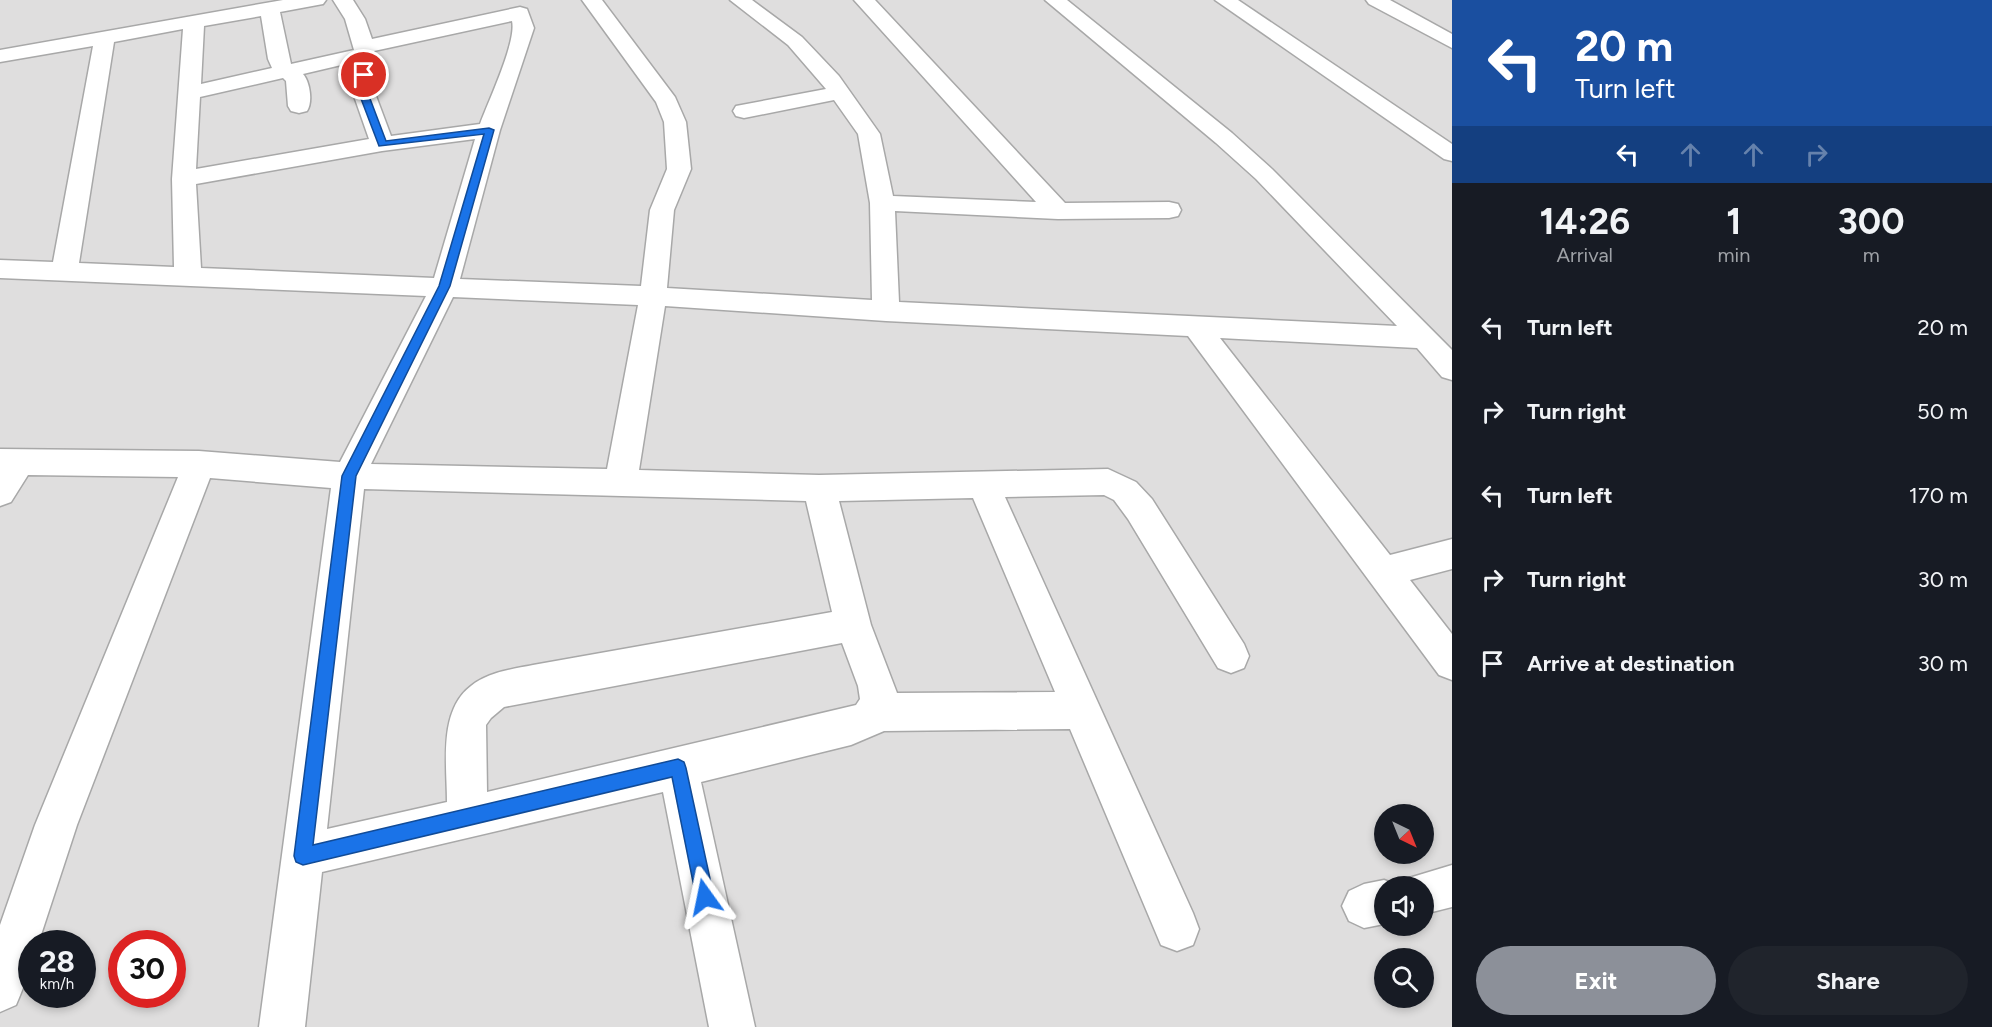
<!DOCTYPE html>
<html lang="en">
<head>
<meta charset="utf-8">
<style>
	body { margin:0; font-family:Figtree,sans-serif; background:#20242c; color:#f1f3f6; height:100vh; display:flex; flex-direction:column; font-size:22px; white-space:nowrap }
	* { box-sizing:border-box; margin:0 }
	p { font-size:20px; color:#9ea1a6 }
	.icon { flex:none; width:33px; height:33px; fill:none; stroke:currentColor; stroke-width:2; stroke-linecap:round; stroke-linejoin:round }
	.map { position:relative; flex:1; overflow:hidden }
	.panel { display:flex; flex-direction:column; background:#171b24; width:540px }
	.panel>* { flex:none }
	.banner { background:#1a4fa0; color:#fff; overflow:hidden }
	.needle { width:39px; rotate:137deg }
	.fabs { position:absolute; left:1374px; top:804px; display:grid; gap:12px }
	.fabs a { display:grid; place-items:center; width:60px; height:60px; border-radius:50%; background:#171b24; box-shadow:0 3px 9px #0003; font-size:30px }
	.speed { position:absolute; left:18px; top:930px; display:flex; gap:12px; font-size:30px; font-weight:700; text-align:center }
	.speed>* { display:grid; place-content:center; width:78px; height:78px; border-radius:50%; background:#171b24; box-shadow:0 3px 9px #0003; line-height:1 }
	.speed small { font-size:15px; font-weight:400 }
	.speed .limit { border:9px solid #d22; background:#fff; color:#111 }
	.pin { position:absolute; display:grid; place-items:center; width:51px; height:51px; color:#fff; margin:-26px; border:3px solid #fff; border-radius:50%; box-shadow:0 2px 6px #0007 }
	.me { position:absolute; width:66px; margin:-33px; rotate:348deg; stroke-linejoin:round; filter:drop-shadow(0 0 4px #0008) }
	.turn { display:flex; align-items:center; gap:21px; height:126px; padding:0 24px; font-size:27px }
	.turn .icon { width:78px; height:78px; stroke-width:2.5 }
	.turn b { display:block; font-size:42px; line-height:51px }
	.lanes { display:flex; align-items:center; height:57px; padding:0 24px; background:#0003; justify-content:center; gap:30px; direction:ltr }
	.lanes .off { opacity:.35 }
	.eta { display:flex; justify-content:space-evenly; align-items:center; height:102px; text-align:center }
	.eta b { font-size:36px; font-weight:700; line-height:42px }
	.action { display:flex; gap:12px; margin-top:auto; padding:12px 24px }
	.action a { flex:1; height:69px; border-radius:36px; background:#8c9099; color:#fff; font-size:24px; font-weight:700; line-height:69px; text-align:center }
	.action a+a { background:#20242c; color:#f1f3f6 }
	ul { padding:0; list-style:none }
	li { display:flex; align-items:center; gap:18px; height:84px; padding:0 24px }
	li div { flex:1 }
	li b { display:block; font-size:22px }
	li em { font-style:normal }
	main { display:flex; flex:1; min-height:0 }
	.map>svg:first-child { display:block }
	.residential { fill:#dfdede; fill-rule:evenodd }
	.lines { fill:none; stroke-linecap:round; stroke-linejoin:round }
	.minor-casing { stroke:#a8a8a8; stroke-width:3 }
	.minor { fill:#fff; fill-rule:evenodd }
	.route { fill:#1a73e8; stroke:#114b97; stroke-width:1.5 }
</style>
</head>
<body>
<main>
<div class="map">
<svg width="1452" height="1027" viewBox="0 0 1452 1027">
	<rect width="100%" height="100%" fill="#f1ede7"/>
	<path class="residential" d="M0,0H1452V1027H0ZM1384,814H1424V854H1384ZM1384,886H1424V926H1384ZM32,944H82V994H32ZM122,944H172V994H122ZM1384,958H1424V998H1384Z"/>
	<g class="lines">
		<g class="minor-casing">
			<g id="minor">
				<path d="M283,0H326L323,4L280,12L291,64L354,50L345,19L333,0H353L365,19L372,39L520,7L527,9L534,28L500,130L460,279L641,286L650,210L667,169L664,122L656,102L582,0H602L675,97L686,122L691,169L674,210L667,288L872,300L870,203L858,134L834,100L744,118L736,116L733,111L736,106L826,89L788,45L730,0H752L802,37L839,76L880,134L893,196L1036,202L854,0H875L1065,203L1169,202L1178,204L1181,210L1178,216L1169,218L1058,219L895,211L899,302L1397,326L1256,179L1216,143L1045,0H1067L1232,133L1272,169L1452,350V380L1442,377L1417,348L1220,338L1390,555L1452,539V569L1410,580L1452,634V680L1439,675L1188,336L886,321L665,306L639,470L819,475L1108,469L1136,482L1152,499L1244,644L1249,656L1244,668L1231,673L1218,668L1128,519L1114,500L1104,495L1005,497L1193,913L1199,929L1193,945L1177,951L1161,945L1070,729L884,731L851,745L701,782L755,1027H709L663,792L322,872L305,1027H259L331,488L210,478L77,825L38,944H32C32,966 25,984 16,1005L0,1012V925L35,825L178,477L28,475L11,502L0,506V449L199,451L340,462L426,296L0,278V260L53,262L93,46L0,62V50ZM261,16L268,59L272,68L201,84L204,26ZM512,21C517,41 488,102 480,124L391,136L376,96L374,51ZM183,29L172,179L174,267L79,263L114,42ZM354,62V96L369,139L196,169L200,97L283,78L286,81L288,106L291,111L299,113L307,111C313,102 310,82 303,74ZM475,139L434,278L201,268L196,184L382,151ZM453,297L638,305L607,469L371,464ZM364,489L806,501L832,612L533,665C513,669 488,672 471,686C438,711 447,765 447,802L327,829ZM973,498L1055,692L897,693L871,625L839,501ZM842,643L858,686L860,699L856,705L487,792L486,725L491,718L504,707Z"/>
				<path d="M1215,0H1238L1452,144V161L1444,159Z"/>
				<path d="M1366,0H1390L1452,34V48L1369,4Z"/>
				<path d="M1452,865V907L1424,914V886H1405L1409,878Z"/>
				<path d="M1384,880L1399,886H1384V924L1364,928L1349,921L1342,906L1349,891L1364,884Z"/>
			</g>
		</g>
		<use href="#minor" class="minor"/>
	</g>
	<path class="route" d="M364,72L368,75L369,96L386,141L489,128L494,130L450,286L356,476L313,845L678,759L684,762L686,768L714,897L711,904L705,906L699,904L696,897L672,777L303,865L296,862L294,856L342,476L439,286L484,134L379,146L360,96V75Z"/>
</svg>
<div class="fabs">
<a><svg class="needle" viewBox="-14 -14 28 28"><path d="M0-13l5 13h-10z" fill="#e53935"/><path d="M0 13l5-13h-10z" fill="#9ea1a6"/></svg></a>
<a><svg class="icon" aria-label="sound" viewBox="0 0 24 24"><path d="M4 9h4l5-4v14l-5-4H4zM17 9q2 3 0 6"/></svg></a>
<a><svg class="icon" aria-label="search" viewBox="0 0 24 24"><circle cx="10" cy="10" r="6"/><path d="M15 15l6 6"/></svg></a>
</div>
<div class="speed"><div>28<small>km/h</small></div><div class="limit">30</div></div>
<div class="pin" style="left:364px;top:75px;background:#d93025"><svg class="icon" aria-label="arrive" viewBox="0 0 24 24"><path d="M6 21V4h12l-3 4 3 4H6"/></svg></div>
<svg class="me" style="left:705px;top:897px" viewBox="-20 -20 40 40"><path d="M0-17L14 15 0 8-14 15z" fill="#1a73e8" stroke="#fff" stroke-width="4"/></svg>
</div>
<section class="panel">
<div class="banner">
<div class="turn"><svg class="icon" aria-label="left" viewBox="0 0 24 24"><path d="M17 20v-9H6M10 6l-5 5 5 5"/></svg><div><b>20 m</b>Turn left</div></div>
<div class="lanes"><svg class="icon" aria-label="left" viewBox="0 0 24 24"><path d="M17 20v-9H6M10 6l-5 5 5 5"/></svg><svg class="icon off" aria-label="ahead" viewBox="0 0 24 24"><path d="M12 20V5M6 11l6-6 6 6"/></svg><svg class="icon off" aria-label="ahead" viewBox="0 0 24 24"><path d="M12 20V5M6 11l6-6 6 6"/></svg><svg class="icon off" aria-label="right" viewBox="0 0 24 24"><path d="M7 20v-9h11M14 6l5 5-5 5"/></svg></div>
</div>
<div class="eta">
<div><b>14:26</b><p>Arrival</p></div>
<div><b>1</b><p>min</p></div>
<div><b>300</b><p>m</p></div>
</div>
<ul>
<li><svg class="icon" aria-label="left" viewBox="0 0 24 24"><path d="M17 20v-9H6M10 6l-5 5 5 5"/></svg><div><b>Turn left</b></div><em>20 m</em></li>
<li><svg class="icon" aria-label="right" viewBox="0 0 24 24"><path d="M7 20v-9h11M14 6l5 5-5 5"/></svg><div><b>Turn right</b></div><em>50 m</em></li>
<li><svg class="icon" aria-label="left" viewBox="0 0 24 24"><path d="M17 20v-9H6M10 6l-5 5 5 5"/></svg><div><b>Turn left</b></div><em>170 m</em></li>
<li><svg class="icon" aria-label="right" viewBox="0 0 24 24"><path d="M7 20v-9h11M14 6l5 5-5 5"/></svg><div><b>Turn right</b></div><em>30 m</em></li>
<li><svg class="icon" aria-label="arrive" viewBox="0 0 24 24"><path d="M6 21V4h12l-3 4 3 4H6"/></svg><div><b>Arrive at destination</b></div><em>30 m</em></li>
</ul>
<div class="action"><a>Exit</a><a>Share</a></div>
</section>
</main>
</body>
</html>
